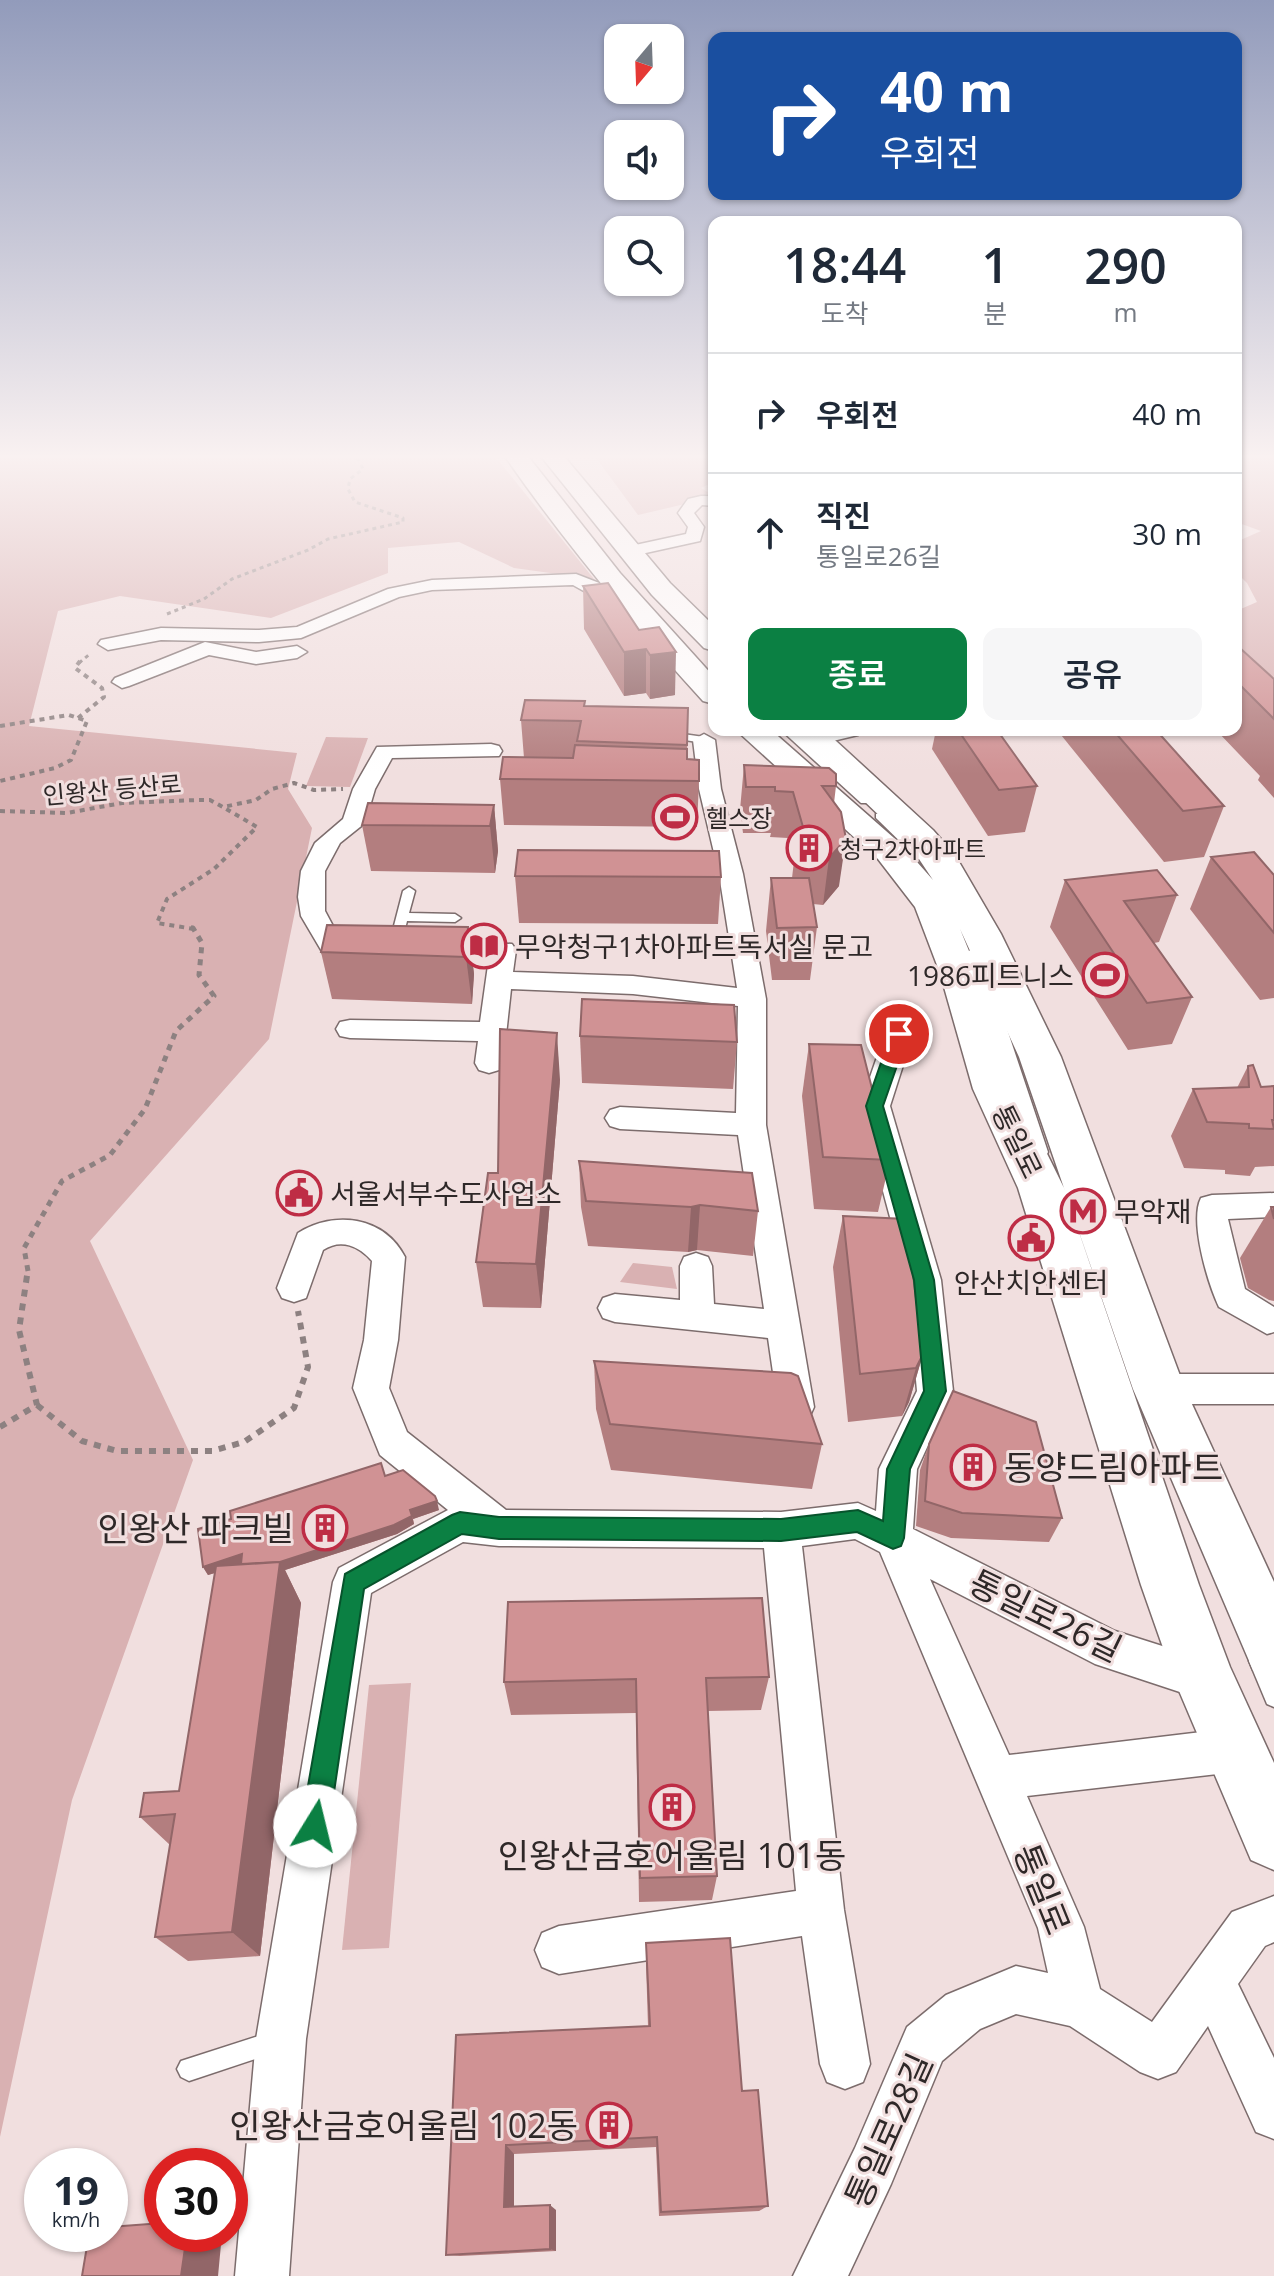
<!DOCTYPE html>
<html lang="ko">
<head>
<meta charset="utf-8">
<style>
	body { margin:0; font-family:"Open Sans","Noto Sans KR",sans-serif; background:#f6f6f7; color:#1f2937; height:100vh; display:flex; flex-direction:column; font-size:30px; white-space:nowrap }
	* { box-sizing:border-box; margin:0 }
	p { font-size:26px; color:#747a83 }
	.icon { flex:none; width:44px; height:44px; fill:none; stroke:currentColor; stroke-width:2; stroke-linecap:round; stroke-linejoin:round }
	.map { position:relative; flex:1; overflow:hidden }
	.drawer { position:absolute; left:708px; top:216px; width:534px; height:520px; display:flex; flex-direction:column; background:#fff; border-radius:16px; box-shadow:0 2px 6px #0004 }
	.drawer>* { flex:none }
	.banner { position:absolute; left:708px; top:32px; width:534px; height:168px; border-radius:16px; box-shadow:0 2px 6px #0004; background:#1a4fa0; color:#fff; overflow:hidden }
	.needle { width:52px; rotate:199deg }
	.tools { position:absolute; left:604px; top:24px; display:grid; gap:16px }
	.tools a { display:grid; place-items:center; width:80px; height:80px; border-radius:16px; background:#fff; box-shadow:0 2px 6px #0004; font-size:40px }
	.speed { position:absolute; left:24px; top:2148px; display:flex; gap:16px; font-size:40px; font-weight:700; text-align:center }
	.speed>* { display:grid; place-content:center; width:104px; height:104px; border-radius:50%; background:#fff; box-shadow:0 2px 6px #0004; line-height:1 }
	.speed small { font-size:20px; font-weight:400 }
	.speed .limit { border:12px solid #d22; background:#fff; color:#111 }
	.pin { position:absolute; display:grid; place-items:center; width:68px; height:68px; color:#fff; margin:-34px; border:4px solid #fff; border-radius:50%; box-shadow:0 2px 8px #0007 }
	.me { position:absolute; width:88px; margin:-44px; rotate:9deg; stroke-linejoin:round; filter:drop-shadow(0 0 6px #0008) }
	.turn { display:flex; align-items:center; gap:28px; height:168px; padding:0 40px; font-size:36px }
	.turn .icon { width:104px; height:104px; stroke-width:2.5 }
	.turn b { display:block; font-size:56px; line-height:68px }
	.eta { display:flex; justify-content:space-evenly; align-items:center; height:136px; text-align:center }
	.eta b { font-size:48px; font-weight:600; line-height:56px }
	.button { display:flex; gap:16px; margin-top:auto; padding:16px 40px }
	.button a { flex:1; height:92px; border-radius:16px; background:#0b8043; color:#fff; font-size:32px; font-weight:600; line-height:92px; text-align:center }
	.button a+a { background:#f6f6f7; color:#1f2937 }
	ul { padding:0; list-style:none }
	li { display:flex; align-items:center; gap:24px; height:120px; padding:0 40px; border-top:2px solid #e0e1e3 }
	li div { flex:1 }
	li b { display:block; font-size:30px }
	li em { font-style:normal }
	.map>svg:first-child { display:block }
	.green { fill:#d9b1b2 }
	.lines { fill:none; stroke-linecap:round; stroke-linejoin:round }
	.service-casing { stroke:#7c6c6c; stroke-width:3 }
	.minor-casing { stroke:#7c6c6c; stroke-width:3 }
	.primary-casing { stroke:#7c6c6c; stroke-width:3 }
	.path-far3 { stroke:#8d8181; stroke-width:3; stroke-dasharray:4 4; stroke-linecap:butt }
	.path-far2 { stroke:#8d8181; stroke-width:4; stroke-dasharray:5 5; stroke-linecap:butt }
	.path-far1 { stroke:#8d8181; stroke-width:5; stroke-dasharray:6 6; stroke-linecap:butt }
	.path { stroke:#8d8181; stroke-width:6; stroke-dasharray:7 7; stroke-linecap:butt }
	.service { fill:#fff; fill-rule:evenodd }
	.minor { fill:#fff; fill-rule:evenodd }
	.primary { fill:#fff; fill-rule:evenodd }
	.wall { fill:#b37e7f }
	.shaded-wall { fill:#926668 }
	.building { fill:#d09294; stroke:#926668; stroke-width:2 }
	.route { fill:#0b8043; stroke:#07532c; stroke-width:2 }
	.labels { text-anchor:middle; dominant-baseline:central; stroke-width:6; stroke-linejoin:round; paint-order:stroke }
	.far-street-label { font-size:24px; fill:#2e2828; stroke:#f1dfdf }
	.far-poi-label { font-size:24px; fill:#2e2828; stroke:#f1dfdf; text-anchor:start }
	.poi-label { font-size:28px; fill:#2e2828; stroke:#f1dfdf; text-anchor:start }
	.street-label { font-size:28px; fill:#2e2828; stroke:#f1dfdf }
	.near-poi-label { font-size:34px; fill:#2e2828; stroke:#f1dfdf; text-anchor:end }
	.near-street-label { font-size:34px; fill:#2e2828; stroke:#f1dfdf }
</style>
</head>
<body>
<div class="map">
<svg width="1274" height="2276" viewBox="0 0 1274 2276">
	<rect width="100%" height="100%" fill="#f1dfdf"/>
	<g class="green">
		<path d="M0,455H494L594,579L514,568L459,542L388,548V573L271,618L120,596L58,611L29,726L297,753L288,789L312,828L269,1039L90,1241L193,1460L72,1800L0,2137Z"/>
		<path d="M594,455H714V482L701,488L709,493L685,504L638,515Z"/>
		<path d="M1236,455H1274V683L1236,658V611L1257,602L1247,583L1236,572V542L1261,531L1236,522Z"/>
		<path d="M326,737L368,738L350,787L306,786Z"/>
		<path d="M633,1263L672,1267L677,1289L620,1282Z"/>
		<path d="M411,1683L389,1948L342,1950L369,1685Z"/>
	</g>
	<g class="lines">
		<g class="service-casing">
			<g id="service">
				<path d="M781,730H792L869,799V803H861Z"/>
				<path d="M669,732L704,737L709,740L704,743L665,737L664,735Z"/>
				<path d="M880,813L884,814L926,855V859H918L876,818V814Z"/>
				<path d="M409,887L415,891L409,913L455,914L461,918L455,922L407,921L401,945L395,949L389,945L403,891Z"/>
				<path d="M972,949L978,953L997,999L1048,1152L1046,1156H1036L1034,1152L985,999L966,953Z"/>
				<path d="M1259,1651L1266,1654L1274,1674V1707L1267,1704L1249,1661L1252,1654Z"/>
				<path d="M274,2031L282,2034L285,2042L282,2050L189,2081L181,2077L177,2069L181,2061Z"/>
			</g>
		</g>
		<g class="minor-casing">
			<g id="minor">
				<path d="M701,496H714V506L702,505L694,513L704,527L700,541L632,556L626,555L623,551L626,547L686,534L688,527L678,513L688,499Z"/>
				<path d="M576,574L607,586L632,605L630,609H616L573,585L432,590L399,597L301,638L259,642L161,640L108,650L98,644L101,640L161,628L259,630L297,627L388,589L432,580Z"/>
				<path d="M205,642L256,652L297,646L307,652L297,658L256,664L209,655L129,686L122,688L112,682L115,678Z"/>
				<path d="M825,730H861L858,735L816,745L805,739L808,734Z"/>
				<path d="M704,734L715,740L721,789L743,874L766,999V1125L814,1407L809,1418L796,1423L783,1418L778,1407L768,1338L615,1322L603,1318L598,1308L603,1298L615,1294L680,1300V1266L684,1257L696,1253L708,1257L712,1266L714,1304L764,1309L738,1135L620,1129L610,1126L605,1118L610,1110L620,1107L736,1113L738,1006L633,994L511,989L503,1063L499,1070L489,1073L479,1070L475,1063L478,1041L350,1038L340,1036L336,1029L340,1022L350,1020L480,1022L489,958L420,955L416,949L420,943L429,941L512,944L516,950L513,972L633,976L737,988L719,874L699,789L693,740Z"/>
				<path d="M491,744L499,746L502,751L499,756L392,758L375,789L365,823L340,843L325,871V911L341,941L366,943L370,949L366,955L357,957L324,955L301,916L298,897L301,871L315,843L343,819L353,789L377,747Z"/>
				<path d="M899,1024L909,1027L913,1034L890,1106L941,1280L953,1391L917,1469L913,1529L1115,1631L1219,1664L1225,1679L1219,1694L1204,1700L1095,1664L930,1579L1009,1755L1235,1728L1250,1735L1257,1750L1250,1765L1235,1772L1027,1796L1084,1927L1100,1989L1152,2022L1232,1912L1274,1896V1942L1265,1946L1238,1984L1274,2058V2139L1256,2132L1208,2026L1176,2072L1158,2079L1140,2072L1070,2026L1016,2014L980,2029L942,2061L891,2184L848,2276H793L855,2148L907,2027L946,1995L1016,1966L1048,1973L1038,1928L880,1552L855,1539L802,1546L844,1910L870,2064L863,2082L845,2089L827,2082L820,2064L802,1936L559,1974L542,1967L535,1950L542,1933L559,1926L796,1891L764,1548L499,1546L463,1542L371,1593L306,2039L289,2276H235L256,2039L333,1582L339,1568L448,1510L380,1455L353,1388L364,1340L372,1261C359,1246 341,1238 323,1250L306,1298L294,1302L282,1298L277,1288L298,1233C334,1210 384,1216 405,1257L398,1340L389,1388L407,1432L506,1510L781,1512L858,1503L876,1511L879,1469L917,1391L907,1280L860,1106L885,1034L889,1027Z"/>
				<path d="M1274,1193V1217L1228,1219L1245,1289L1274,1307V1332L1267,1334L1219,1307C1208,1284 1189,1221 1201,1198L1212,1195Z"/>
				<path d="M1159,1374H1274V1404H1159L1147,1400L1141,1389L1147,1378Z"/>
			</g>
		</g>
		<g class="primary-casing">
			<g id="primary">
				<path d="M504,455H527L620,573L714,677V704L703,701C632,623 564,542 504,455Z"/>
				<path d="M540,455H563L670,583L714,626V651L704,648L652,595Z"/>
				<path d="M736,730H771L902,845L933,880L909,844L790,730H824L933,830L955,855L1001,934L1061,1057L1185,1389L1274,1582V1679L1253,1670L1133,1389L1019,1057L960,929L978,973L1015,1089L1064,1188L1199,1585L1230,1667L1274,1763V1870L1251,1860L1174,1679L1141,1585L1018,1188L973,1089L940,973L915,907L878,859Z"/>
			</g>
		</g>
		<g class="path-far3">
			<path d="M167,614L204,599L232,579L308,550L328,539L403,522V518L355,502L348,489L350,479L363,469L359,460L351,455"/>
			<path d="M79,663L91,653"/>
		</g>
		<g class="path-far2">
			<path d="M78,718L104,697L102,688L75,668L80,661"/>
			<path d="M0,726L69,715L87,721L71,760L55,768L0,781"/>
			<path d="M0,811L67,813L122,803L198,800H210L223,807L256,800L272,789L294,783L314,790L343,789"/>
			<path d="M194,929L157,923L167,899L214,869L257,827L223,807"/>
		</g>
		<path class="path-far1" d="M28,1271L24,1248L62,1181L110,1155L145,1109L176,1031L214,996L199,975L202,943L193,928L187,927"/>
		<g class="path">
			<path d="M37,1405L82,1441L117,1451H212L244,1442L294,1408L308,1367L298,1311"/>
			<path d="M0,1427L37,1405L19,1330L28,1269"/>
		</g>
		<use href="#service" class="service"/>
		<use href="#minor" class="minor"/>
		<use href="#primary" class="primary"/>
	</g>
	<g class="wall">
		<path d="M608,583L675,695L650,699L646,693L624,696L584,629L583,586Z"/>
		<path d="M1236,649L1274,679V798L1258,780L1260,776L1216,730H1236Z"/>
		<path d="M585,701V706L688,708L687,759L699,781L697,827L504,825L500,779L524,758L521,720Z"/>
		<path d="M936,730H997L1037,786L1025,832L988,836L932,749Z"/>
		<path d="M1057,730H1156L1224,806L1204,857L1164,862Z"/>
		<path d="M744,765L836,786L834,803L839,886L823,905L813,904L817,927L810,980H772L766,931L771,878H792L794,861L788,838L770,837L771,833H743L740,810Z"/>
		<path d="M494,805L498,851L495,873L371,871L362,825Z"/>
		<path d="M1211,857L1274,875V998L1260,1000L1190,909Z"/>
		<path d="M515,876L721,877L718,924L519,923Z"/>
		<path d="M1065,880L1177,895L1159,942L1154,943L1192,997L1172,1044L1128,1050L1050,927Z"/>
		<path d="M468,927L474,974L472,1004L332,999L321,952Z"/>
		<path d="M580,1036L737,1042L733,1089L582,1083Z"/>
		<path d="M809,1044L890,1160L878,1212L814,1209L802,1096Z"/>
		<path d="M1248,1066L1261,1087L1274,1086V1166L1255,1167L1250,1176L1225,1174V1170L1184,1168L1171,1136L1193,1089L1237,1088Z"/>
		<path d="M560,1080L541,1308L483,1307L476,1262Z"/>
		<path d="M579,1161L758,1211L753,1256L697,1250L688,1252L588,1246L581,1207Z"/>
		<path d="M1271,1207H1274V1301L1269,1300L1248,1288L1240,1258Z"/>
		<path d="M843,1216L923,1354L909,1402L902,1416L848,1422L833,1267Z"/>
		<path d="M594,1361L822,1444L812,1489L611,1470L596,1409Z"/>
		<path d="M929,1444L1062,1518L1049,1542L951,1538L916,1526L920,1470Z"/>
		<path d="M385,1476L439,1510L413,1519L414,1524L397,1534L285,1570L301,1603L260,1956L188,1961L155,1937L170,1845L140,1817L179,1791L215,1573L208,1575L203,1567Z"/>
		<path d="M769,1677L761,1710L708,1711L717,1876L712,1900L639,1902L636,1713L511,1715L504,1682Z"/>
		<path d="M646,1943L742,2091L768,2206L759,2211L659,2216L656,2147L514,2154V2206L556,2210V2251L460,2256L446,2255L456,2035L648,2026L646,1963Z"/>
	</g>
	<g class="shaded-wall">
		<path d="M646,649V693L624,696V652Z"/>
		<path d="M676,652L675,695L650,699V655Z"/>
		<path d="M494,805L498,851L495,873L490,826Z"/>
		<path d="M846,839L839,886L823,905L829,858Z"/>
		<path d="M468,927L474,974L472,1004L466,957Z"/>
		<path d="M557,1033L560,1080L541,1308L536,1264Z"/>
		<path d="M700,1205L697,1250L688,1252L691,1207Z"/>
		<path d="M923,1354L909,1402L902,1416L916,1368Z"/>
		<path d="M437,1501L439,1510L413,1519L410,1510Z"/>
		<path d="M412,1516L414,1524L397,1534L285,1570L301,1603L260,1956L232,1932L239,1575Z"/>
		<path d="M242,1554L247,1563L208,1575L203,1567Z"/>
		<path d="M506,2145L514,2154V2212L504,2207Z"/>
		<path d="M550,2205L556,2210V2251L550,2249Z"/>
		<path d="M187,2234H222L218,2276H181Z"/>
	</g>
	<g class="building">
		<path d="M608,583L639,630L659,627L676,652L650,655L646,649L624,652L583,586Z"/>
		<path d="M1236,649H1241L1274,679V719L1236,681Z"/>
		<path d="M525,700L585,701L584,706L688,708L687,745L577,741L581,721L521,720Z"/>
		<path d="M958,730H997L1037,786L999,790Z"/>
		<path d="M1113,730H1156L1224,806L1183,811Z"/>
		<path d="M575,745L687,749V759L699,760V781L500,779L503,757L573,758Z"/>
		<path d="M744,765L829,768L836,774V786H822L841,812L846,839L829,858L795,856L797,839L805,834L793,792L775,791V787H746Z"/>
		<path d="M368,803L494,805L490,826L362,825Z"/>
		<path d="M518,850L719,851L721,877L515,876Z"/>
		<path d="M1254,852L1274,875V933L1211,857Z"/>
		<path d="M1157,870L1177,895L1124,901L1192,997L1147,1003L1065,880Z"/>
		<path d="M771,878H809L817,927L777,928Z"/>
		<path d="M327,925L468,927L466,957L321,952Z"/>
		<path d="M582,999L734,1005L737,1042L580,1036Z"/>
		<path d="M500,1029L557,1033L536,1264L476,1262L488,1173H498Z"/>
		<path d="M809,1044L861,1045L890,1160L823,1157Z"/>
		<path d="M1253,1065L1261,1087L1274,1086V1120H1272L1274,1129L1249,1128V1124L1207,1122L1193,1089L1249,1087L1248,1066Z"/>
		<path d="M579,1161L752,1173L758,1211L700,1205L691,1207L586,1201Z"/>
		<path d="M1271,1207H1274V1219Z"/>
		<path d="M843,1216L906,1219L923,1354L916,1368L860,1374Z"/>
		<path d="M594,1361L791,1373L798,1376L822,1444L610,1424Z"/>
		<path d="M953,1391L1036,1422L1062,1518L962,1513L925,1501L929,1444Z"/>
		<path d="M381,1463L385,1476L403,1470L435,1496L437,1501L410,1510L412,1516L394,1525L280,1562L241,1564L242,1554L203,1567L198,1529L231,1519L230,1511Z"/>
		<path d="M280,1562L232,1932L155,1937L175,1814L140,1817L144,1793L179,1791L216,1566Z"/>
		<path d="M762,1598L769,1677L706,1678L717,1876L640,1878L636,1679L504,1682L508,1602Z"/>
		<path d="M730,1938L742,2091L758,2090L768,2206L661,2212L657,2137L506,2145L504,2207L550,2205V2249L446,2255L456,2035L650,2026L646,1943Z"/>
		<path d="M162,2223V2234H187L181,2276H82L89,2234H110V2227Z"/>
	</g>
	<linearGradient id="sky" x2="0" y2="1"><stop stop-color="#929bbb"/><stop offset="0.59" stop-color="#f9f1f1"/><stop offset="1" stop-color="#f9f1f1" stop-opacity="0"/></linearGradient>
	<rect width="1274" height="774" fill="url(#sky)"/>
	<path class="route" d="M899,1029L908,1034L883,1106L934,1280L946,1391L910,1469L904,1538L901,1546L893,1549L857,1532L781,1541L499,1539L462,1534L364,1589L329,1826L325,1836L315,1840L305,1836L301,1826L345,1574L452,1515L460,1512L499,1517L781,1519L858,1510L883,1521L887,1469L924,1391L914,1280L866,1106L891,1034Z"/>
	<defs>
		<g id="stadium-ring" transform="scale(2.3)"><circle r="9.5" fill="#f1dfdf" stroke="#be2d45" stroke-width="1.5"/><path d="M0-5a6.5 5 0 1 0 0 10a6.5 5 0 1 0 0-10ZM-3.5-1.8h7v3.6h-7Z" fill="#be2d45"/></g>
		<g id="building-ring" transform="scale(2.3)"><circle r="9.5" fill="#f1dfdf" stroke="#be2d45" stroke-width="1.5"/><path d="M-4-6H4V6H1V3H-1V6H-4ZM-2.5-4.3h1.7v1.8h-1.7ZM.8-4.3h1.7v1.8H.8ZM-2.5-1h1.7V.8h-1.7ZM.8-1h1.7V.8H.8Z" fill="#be2d45"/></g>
		<g id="library-ring" transform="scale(2.3)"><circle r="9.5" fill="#f1dfdf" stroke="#be2d45" stroke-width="1.5"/><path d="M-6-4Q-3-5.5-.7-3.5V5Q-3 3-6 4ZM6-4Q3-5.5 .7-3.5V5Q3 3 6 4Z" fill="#be2d45"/></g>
		<g id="civic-ring" transform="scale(2.3)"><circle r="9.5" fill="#f1dfdf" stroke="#be2d45" stroke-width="1.5"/><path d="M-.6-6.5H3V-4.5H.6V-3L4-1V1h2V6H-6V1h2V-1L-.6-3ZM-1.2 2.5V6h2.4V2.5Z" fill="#be2d45"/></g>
		<g id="metro-ring" transform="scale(2.3)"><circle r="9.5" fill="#f1dfdf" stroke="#be2d45" stroke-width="1.5"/><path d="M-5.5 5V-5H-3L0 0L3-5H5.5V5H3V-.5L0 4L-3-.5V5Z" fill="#be2d45"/></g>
	</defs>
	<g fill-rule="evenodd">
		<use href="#stadium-ring" x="675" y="817"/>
		<use href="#building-ring" x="809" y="848"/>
		<use href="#library-ring" x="484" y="946"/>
		<use href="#stadium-ring" x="1105" y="975"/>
		<use href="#civic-ring" x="299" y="1193"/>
		<use href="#metro-ring" x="1083" y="1211"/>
		<use href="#civic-ring" x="1031" y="1238"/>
		<use href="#building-ring" x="973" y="1467"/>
		<use href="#building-ring" x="325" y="1528"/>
		<use href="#building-ring" x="672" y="1807"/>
		<use href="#building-ring" x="609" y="2125"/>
	</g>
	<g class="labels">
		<g class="far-street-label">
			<text transform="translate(112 789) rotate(-5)">인왕산 등산로</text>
		</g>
		<g class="far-poi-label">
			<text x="706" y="817">헬스장</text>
			<text x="840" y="848">청구2차아파트</text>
		</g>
		<g class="poi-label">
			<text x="515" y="946">무악청구1차아파트독서실 문고</text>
			<text x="1074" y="975" text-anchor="end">1986피트니스</text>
			<text x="330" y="1193">서울서부수도사업소</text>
			<text x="1114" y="1211">무악재</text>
			<text x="1031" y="1282" text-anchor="middle">안산치안센터</text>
		</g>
		<g class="street-label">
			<text transform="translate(1018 1141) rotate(64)">통일로</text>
		</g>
		<g class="near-poi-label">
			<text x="1004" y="1467" text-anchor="start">동양드림아파트</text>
			<text x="294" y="1528">인왕산 파크빌</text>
			<text x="672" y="1855" text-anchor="middle">인왕산금호어울림 101동</text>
			<text x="578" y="2125">인왕산금호어울림 102동</text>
		</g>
		<g class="near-street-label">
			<text transform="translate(1046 1615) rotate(26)">통일로26길</text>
			<text transform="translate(1043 1889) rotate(68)">통일로</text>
			<text transform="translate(888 2130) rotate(-66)">통일로28길</text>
		</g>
	</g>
</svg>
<div class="tools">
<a><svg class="needle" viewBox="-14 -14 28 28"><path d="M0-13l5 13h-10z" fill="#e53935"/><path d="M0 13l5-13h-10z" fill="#747a83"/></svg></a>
<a><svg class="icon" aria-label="sound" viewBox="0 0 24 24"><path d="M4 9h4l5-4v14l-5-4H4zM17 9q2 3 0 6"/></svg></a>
<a><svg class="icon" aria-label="search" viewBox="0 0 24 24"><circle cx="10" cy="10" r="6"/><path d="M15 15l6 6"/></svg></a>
</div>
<div class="speed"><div>19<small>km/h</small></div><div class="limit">30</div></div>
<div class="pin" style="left:899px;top:1034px;background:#d93025"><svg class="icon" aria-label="arrive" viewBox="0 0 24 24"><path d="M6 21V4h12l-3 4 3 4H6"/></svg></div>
<svg class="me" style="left:315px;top:1826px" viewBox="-20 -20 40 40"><circle r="19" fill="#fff"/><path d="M0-13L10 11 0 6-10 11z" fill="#0b8043"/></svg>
<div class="banner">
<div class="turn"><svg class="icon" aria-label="right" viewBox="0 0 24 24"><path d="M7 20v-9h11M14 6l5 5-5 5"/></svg><div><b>40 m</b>우회전</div></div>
</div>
<section class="drawer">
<div class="eta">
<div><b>18:44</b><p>도착</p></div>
<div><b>1</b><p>분</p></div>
<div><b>290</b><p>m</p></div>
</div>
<ul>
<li><svg class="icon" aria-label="right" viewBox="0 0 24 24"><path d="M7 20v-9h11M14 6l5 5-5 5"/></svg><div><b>우회전</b></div><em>40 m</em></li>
<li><svg class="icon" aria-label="ahead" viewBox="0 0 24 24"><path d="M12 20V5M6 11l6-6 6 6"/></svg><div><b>직진</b><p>통일로26길</p></div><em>30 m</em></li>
</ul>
<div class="button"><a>종료</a><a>공유</a></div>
</section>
</div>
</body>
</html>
